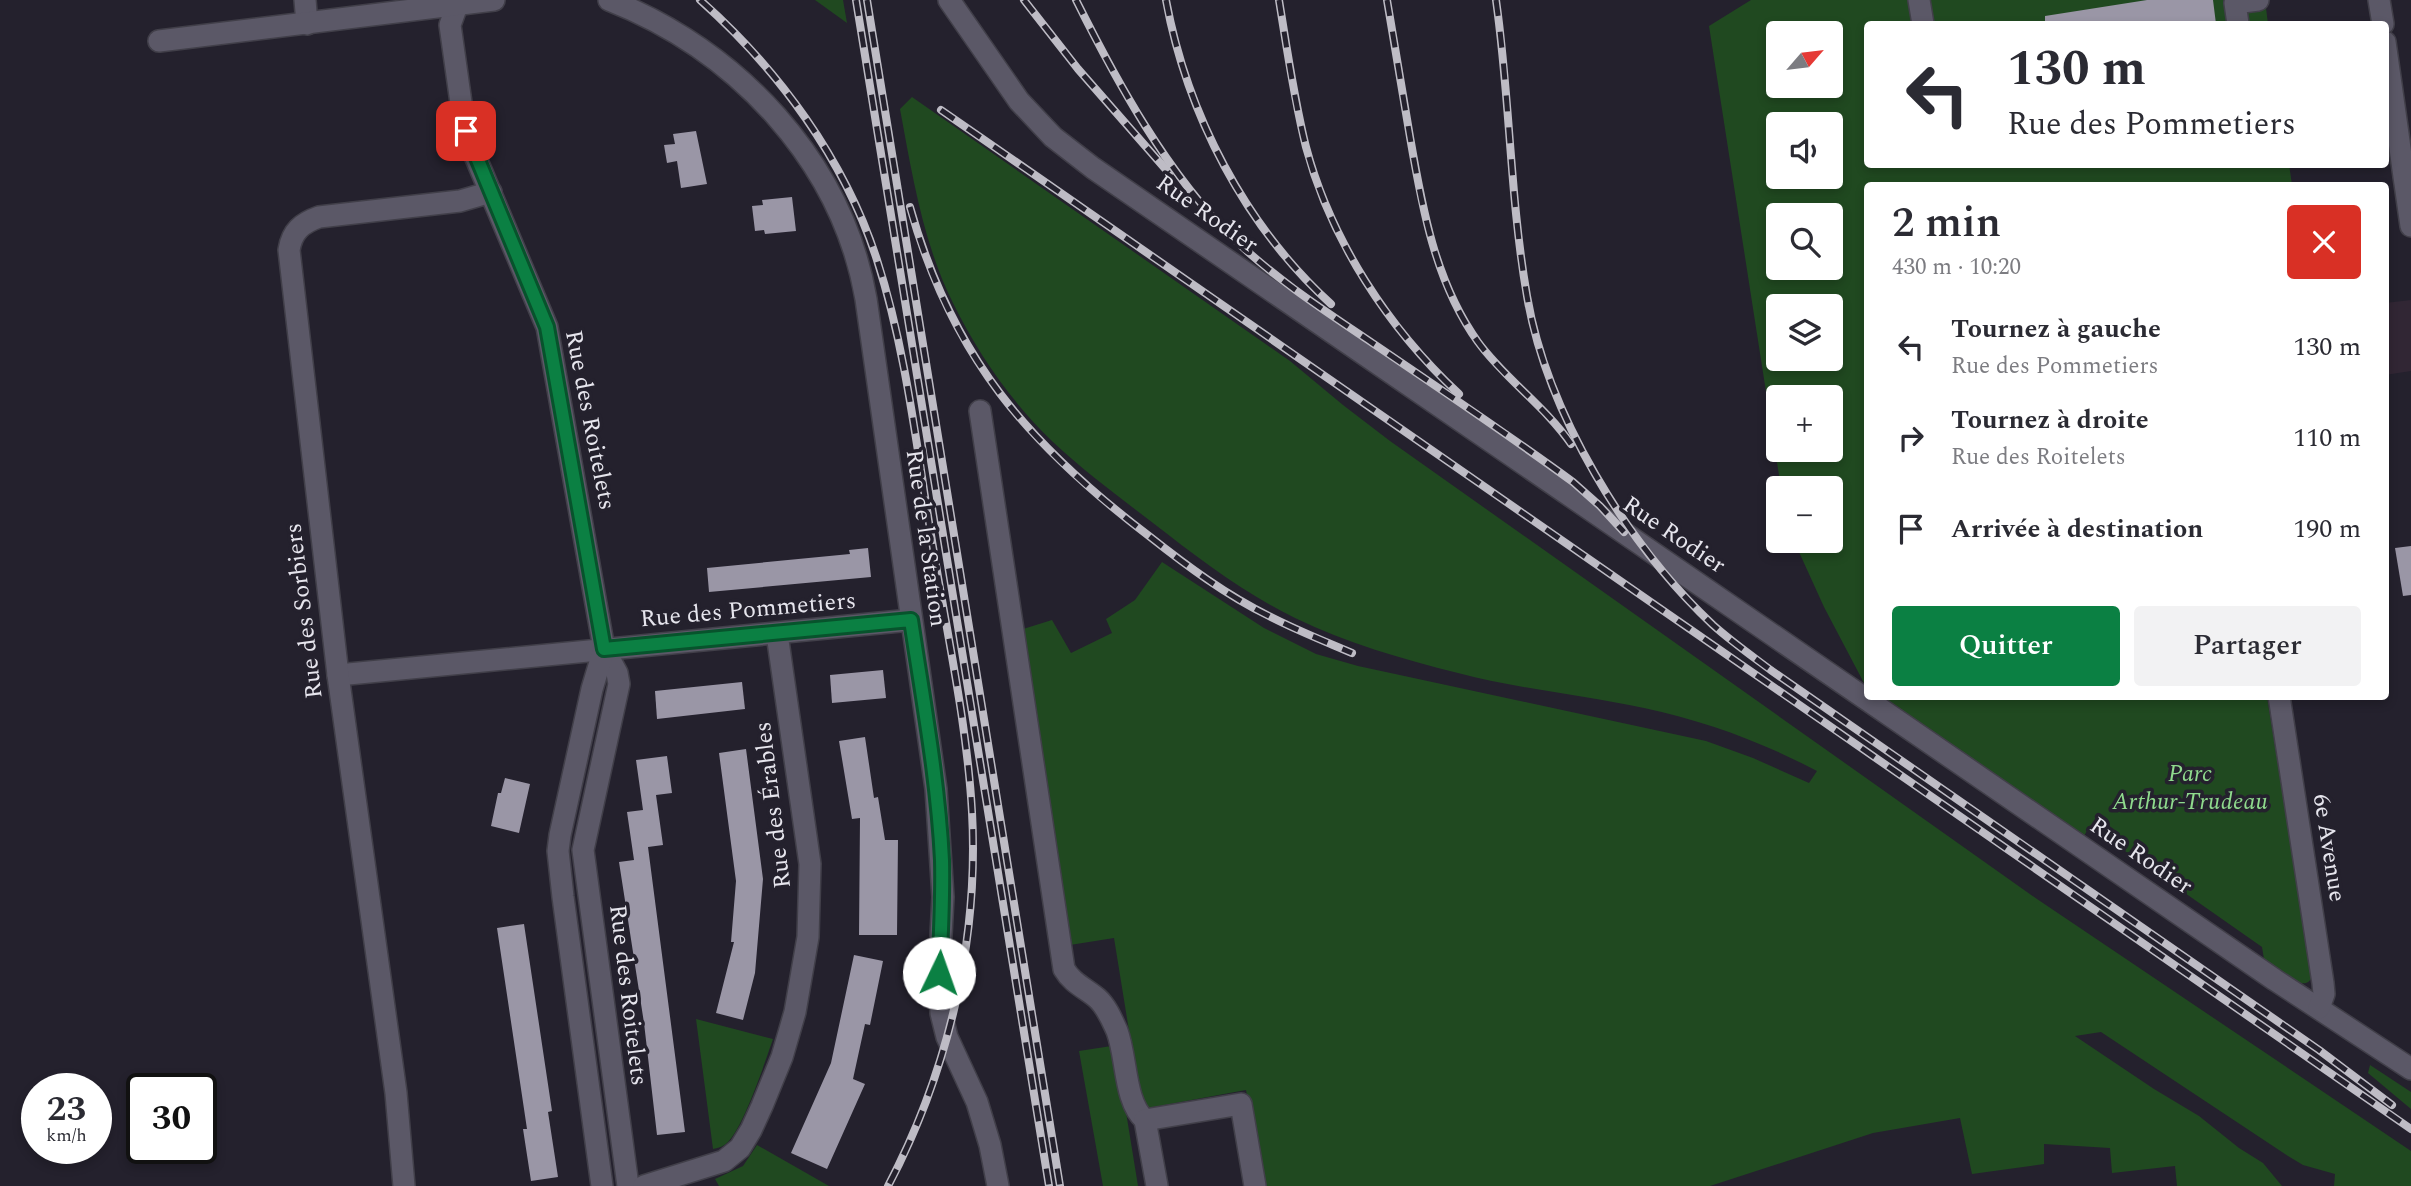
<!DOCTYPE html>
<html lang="fr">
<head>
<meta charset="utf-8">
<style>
	body { margin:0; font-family:Spectral,serif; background:#f2f2f3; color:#2b2b33; height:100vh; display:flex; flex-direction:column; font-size:26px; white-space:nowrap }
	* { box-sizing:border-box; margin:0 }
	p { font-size:23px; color:#7c7c81 }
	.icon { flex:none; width:38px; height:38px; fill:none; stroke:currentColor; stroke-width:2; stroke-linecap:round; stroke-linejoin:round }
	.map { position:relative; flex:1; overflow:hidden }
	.panel { position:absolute; left:1864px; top:182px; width:525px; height:518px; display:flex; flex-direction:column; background:#fff; border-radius:7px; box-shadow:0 4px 10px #0003 }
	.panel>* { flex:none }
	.hud { position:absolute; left:1864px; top:21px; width:525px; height:147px; border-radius:7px; box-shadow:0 4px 10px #0003; background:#fff; color:#2b2b33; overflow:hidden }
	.needle { width:46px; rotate:62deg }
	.controls { position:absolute; left:1766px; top:21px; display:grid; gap:14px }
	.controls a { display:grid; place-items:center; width:77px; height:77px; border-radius:7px; background:#fff; box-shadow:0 4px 10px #0003; font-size:35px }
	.speed { position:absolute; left:21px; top:1073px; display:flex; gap:14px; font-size:35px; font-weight:700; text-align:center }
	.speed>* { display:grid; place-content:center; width:91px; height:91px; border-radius:50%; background:#fff; box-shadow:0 4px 10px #0003; line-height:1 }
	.speed small { font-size:18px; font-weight:400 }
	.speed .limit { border:4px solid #111; border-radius:10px; background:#fff; color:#111 }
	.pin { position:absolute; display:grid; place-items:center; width:60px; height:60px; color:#fff; margin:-30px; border-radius:14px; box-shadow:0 4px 10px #0006 }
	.me { position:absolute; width:77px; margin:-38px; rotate:3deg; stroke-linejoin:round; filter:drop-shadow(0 0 5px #0008) }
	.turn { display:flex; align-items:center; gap:24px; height:147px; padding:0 28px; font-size:32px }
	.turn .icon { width:91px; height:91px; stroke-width:2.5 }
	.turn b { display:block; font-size:49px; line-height:60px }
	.round { display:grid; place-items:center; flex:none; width:74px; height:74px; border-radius:7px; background:#f2f2f3 }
	.overview { display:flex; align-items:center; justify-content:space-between; height:119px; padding:0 28px }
	h1 { font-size:42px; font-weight:600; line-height:52px }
	.action { display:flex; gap:14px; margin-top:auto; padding:14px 28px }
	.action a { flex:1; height:80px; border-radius:7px; background:#0b8043; color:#fff; font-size:28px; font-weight:600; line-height:80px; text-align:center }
	.action a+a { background:#f2f2f3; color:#2b2b33 }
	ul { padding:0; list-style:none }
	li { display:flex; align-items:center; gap:21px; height:91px; padding:0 28px }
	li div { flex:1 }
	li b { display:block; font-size:26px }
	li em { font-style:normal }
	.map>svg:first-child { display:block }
	.commercial { fill:#312634 }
	.green { fill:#204920; fill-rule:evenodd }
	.building { fill:#9a96a6 }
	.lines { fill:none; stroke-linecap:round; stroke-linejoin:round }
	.minor-casing { stroke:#413f49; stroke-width:24 }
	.minor { stroke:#5b5867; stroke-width:21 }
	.rail-casing { stroke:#bebcc5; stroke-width:8 }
	.rail { stroke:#24212d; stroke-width:5; stroke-dasharray:16; stroke-linecap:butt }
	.route-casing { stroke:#07532c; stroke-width:18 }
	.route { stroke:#0b8043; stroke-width:12 }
	.labels { text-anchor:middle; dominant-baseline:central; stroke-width:7; stroke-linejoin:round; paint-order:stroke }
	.street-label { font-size:24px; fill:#e6e5ed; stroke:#24212d }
	.park-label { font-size:24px; font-style:italic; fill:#8fda8d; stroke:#24212d }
</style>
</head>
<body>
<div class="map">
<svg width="2411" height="1186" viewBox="0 0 2411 1186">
	<rect width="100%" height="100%" fill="#24212d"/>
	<path class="commercial" d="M2411,300V371L2385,375V303Z"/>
	<g class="green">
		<path d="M815,0H843L847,23Z"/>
		<path d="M1751,0H2265L2268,24H1867V164H2289L2292,185L1867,186V686L1864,683L1824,607L1794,541H1830V488H1781L1709,26ZM1778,33H1830V86H1778ZM1778,124H1830V177H1778ZM1778,215H1830V268H1778ZM1778,306H1830V359H1778ZM1778,397H1830V450H1778Z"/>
		<path d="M912,97L1290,361L1343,405L1390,441L2037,899L2411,1151V1186H2334L2335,1174L2303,1165L2288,1156L2101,1032L2075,1036L2154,1089L2199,1116L2239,1148L2263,1163L2282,1186H2177L2175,1166L2112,1173L2110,1148L2044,1144V1164L1972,1174L1960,1118L1873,1133L1710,1186H1263L1246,1090L1126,1112L1138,1186H1103L1079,1051L1131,1043L1114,938L1070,945L1020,630L1052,620L1071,653L1112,633L1106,619L1135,600L1162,562L1264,628L1316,654L1358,666L1706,741L1753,758L1809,783L1817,771C1762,742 1705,721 1644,708C1583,695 1519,689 1458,673C1402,659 1347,643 1295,618C1244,593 1198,558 1153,523C1119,497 1084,471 1053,442C1012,403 978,354 953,303C923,243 912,174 900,109Z"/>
		<path d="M1882,697H2267L2312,976C2310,982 2307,984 2301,983L2267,963L2264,959L2262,947L2105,837L2089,827L2084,836Z"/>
		<path d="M696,1019L773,1039C765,1062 744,1126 728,1142C724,1146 719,1148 713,1149Z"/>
		<path d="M2370,1065L2411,1092V1109L2368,1073Z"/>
		<path d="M757,1145L829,1186H719L715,1179L743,1166Z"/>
	</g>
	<g class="building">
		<path d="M2147,0H2213L2216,24H2045V16Z"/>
		<path d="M696,131L707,184L681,188L677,161L667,163L664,145L675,144L673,134Z"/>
		<path d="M792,197L796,231L765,234L764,230L755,231L752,206L763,205L762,200Z"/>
		<path d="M2411,546V595L2403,596L2395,548Z"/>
		<path d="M868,548L871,577L709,592L707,568L850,554L849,550Z"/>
		<path d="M883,670L886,698L832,703L830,675Z"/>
		<path d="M742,682L745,709L657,719L655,691Z"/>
		<path d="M865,737L874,798L878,797L885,840H898L897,935H859L860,818L852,819L839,741Z"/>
		<path d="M746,749L763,879L755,973L743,1020L716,1013L734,942H731L736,881L719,753Z"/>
		<path d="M667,756L672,793L656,795L663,845L648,847L685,1132L657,1135L644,1023L619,862L634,860L627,812L643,810L636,760Z"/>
		<path d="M505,778L530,784L519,833L491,826L498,793H501Z"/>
		<path d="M524,924L552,1111L548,1112L558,1177L531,1181L523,1129H527L497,928Z"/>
		<path d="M854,955L883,961L870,1025L865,1024L853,1079L865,1084L827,1169L791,1153L831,1063Z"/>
	</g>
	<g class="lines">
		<g class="minor-casing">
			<g id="minor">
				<path d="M305,0L307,24"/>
				<path d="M459,0L450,25L463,117L470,144L547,327L604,649L617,673L619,684L583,850L628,1186"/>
				<path d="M609,0C737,50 842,161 866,299L936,789L943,897L939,973L941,1013L947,1037L977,1102L990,1145L998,1186"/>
				<path d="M949,0L1019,101L1053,137L1093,168L2275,980L2411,1069"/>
				<path d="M1919,0L1923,24"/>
				<path d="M2379,0L2383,24"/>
				<path d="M2238,24L2235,3L2258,0"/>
				<path d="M159,41L494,0"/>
				<path d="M2385,42L2411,226"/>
				<path d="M980,411L1064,969C1072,983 1085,988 1097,998C1107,1007 1112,1020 1117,1031C1127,1057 1124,1102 1145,1120"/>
				<path d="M338,675L911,620"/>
				<path d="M2279,696L2323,983L2324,994L2319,1008"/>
				<path d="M404,1186L396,1093L338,675L289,250C292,231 302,223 319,217L460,201L491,192"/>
				<path d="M602,1186L563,897L558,851L560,835L592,689L604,649"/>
				<path d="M644,1186L724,1161L740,1148L751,1130L762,1106L782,1057L795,1012L808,937L810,864L777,634"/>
				<path d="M1157,1186L1145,1120L1241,1104L1255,1186"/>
			</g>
		</g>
		<use href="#minor" class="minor"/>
		<g class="rail-casing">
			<g id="rail">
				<path d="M700,0C778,69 845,160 877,260C907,353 917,452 933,547C947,635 967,723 972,812C979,941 948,1072 888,1186"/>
				<path d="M856,0L1049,1186"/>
				<path d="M867,0L1060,1186"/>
				<path d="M1024,0L1078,69L1169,173"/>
				<path d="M1076,0C1117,82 1167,174 1233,238C1273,277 1322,309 1368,340C1437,387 1506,433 1573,482L1600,506L1624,532"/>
				<path d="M1166,0C1187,114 1245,226 1331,304"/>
				<path d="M1279,0C1287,49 1294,99 1306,147C1331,241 1389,329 1459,394"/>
				<path d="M1387,0C1395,46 1402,91 1410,137C1422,207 1435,282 1478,342C1505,379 1545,406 1571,444"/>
				<path d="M1496,0C1510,98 1510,199 1527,296C1547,414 1627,544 1713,625C1732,642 1752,656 1772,671L2319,1050L2392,1105"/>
				<path d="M941,110L2411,1129"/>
				<path d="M910,207C952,357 1028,444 1149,536C1187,566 1226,595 1269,616C1296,630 1324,641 1352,653"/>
			</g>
		</g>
		<use href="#rail" class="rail"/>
	</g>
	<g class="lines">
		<g class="route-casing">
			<path id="route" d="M466,131L547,327L604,649L911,620C923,700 938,779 942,860C943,898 941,935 939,973"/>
		</g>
		<use href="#route" class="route"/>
	</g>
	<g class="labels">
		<g class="street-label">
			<text transform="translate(1207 214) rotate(35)">Rue Rodier</text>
			<text transform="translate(590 420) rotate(79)">Rue des Roitelets</text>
			<text transform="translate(1674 535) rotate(34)">Rue Rodier</text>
			<text transform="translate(926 538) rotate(82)">Rue de la Station</text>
			<text transform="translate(748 610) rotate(-5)">Rue des Pommetiers</text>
			<text transform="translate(304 611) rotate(-97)">Rue des Sorbiers</text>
			<text transform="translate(773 805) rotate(-97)">Rue des Érables</text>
			<text transform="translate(2329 848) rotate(81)">6e Avenue</text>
			<text transform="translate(2141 856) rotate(34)">Rue Rodier</text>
			<text transform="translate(628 995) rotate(83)">Rue des Roitelets</text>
		</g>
		<g class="park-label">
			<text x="2190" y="774">Parc<tspan x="2190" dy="28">Arthur-Trudeau</tspan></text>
		</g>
	</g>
</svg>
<div class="controls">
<a><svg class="needle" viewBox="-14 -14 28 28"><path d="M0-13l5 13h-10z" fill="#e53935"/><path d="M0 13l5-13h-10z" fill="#7c7c81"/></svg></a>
<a><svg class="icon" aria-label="sound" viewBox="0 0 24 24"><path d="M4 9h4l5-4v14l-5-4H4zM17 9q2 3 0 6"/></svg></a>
<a><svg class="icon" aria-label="search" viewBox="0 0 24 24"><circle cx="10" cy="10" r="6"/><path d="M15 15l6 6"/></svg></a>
<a><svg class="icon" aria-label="layers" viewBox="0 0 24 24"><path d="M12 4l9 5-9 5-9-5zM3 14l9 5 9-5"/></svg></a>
<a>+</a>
<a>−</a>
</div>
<div class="speed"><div>23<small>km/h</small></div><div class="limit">30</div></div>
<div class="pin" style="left:466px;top:131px;background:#d93025"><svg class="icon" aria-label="arrive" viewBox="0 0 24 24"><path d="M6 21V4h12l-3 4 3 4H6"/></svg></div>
<svg class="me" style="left:939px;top:973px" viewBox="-20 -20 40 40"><circle r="19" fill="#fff"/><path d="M0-13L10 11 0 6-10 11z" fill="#0b8043"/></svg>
<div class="hud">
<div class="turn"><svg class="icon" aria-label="left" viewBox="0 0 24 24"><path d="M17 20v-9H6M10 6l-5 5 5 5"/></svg><div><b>130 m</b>Rue des Pommetiers</div></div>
</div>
<section class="panel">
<div class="overview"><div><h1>2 min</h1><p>430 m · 10:20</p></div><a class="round" style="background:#d93025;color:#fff"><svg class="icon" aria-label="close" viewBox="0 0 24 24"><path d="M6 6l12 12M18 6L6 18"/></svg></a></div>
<ul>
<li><svg class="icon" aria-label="left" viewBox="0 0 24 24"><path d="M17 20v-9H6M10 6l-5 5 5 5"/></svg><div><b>Tournez à gauche</b><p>Rue des Pommetiers</p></div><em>130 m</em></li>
<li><svg class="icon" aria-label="right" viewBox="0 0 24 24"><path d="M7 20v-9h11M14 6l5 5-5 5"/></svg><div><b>Tournez à droite</b><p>Rue des Roitelets</p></div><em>110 m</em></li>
<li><svg class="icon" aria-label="arrive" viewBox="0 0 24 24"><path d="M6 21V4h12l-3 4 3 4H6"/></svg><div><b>Arrivée à destination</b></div><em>190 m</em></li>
</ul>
<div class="action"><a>Quitter</a><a>Partager</a></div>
</section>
</div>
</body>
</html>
